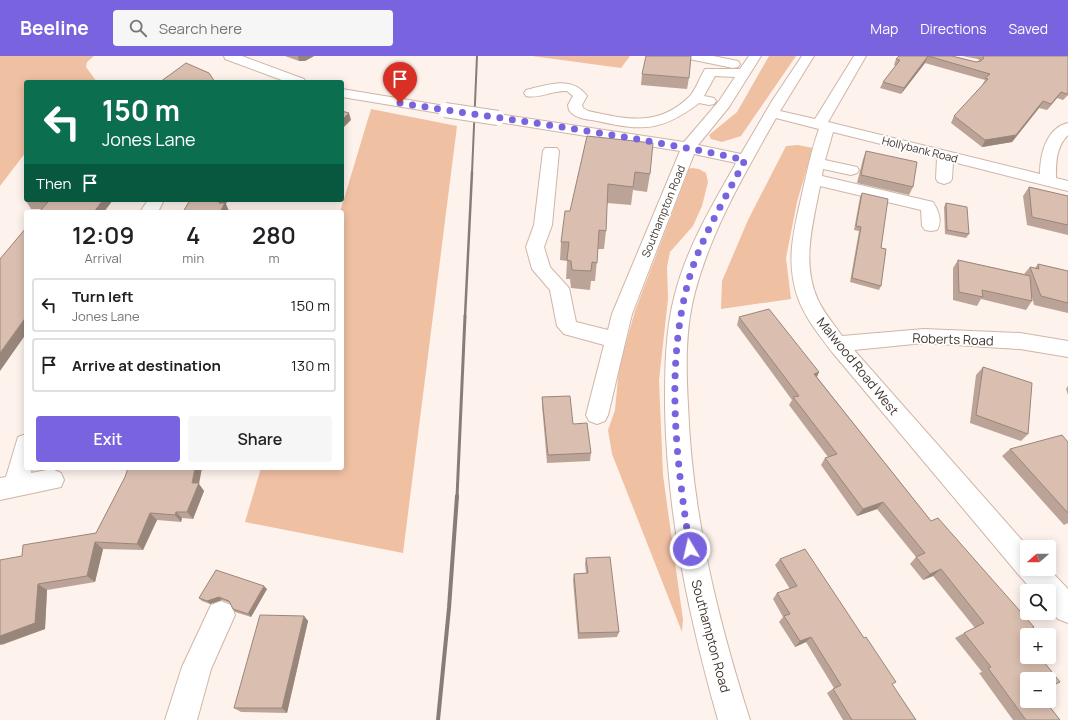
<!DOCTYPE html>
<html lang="en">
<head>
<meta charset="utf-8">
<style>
	body { margin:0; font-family:Manrope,sans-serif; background:#f6f6f6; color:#202124; height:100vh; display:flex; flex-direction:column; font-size:15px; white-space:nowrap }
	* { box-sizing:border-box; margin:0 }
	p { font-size:13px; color:#757577 }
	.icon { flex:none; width:22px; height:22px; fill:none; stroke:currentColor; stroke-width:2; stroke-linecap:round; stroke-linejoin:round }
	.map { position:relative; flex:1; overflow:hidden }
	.side { position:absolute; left:24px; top:154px; width:320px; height:260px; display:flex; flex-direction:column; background:#fff; border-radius:4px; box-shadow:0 2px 10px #0003 }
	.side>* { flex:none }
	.top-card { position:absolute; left:24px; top:24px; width:320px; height:122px; border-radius:4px; box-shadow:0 2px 10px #0003; background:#0b6e4f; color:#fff; overflow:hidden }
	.needle { width:26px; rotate:250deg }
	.tools { position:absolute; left:1020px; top:484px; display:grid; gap:8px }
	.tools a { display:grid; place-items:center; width:36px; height:36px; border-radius:4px; background:#fff; box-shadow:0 2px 10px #0003; font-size:20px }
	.pin { position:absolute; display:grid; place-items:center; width:34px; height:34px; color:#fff; margin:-41px -17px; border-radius:50% 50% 50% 0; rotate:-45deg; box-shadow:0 0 4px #0007 }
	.pin .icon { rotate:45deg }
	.me { position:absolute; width:44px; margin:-22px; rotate:351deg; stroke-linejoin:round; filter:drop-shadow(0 0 3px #0008) }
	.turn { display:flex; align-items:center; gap:14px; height:84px; padding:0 12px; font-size:18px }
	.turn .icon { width:52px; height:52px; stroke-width:2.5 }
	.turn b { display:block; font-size:28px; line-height:34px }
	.then { display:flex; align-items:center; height:38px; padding:0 12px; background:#0003; gap:8px; font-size:15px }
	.eta { display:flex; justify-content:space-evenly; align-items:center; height:68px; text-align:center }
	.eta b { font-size:24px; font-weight:600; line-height:28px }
	.primary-button { display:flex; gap:8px; margin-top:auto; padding:8px 12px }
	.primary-button a { flex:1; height:46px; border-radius:4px; background:#7a63de; color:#fff; font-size:16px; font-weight:600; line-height:46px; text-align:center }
	.primary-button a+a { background:#f6f6f6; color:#202124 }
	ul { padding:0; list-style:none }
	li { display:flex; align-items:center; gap:12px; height:54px; margin:0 8px 6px; padding:0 4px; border:2px solid #e0e0e0; border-radius:4px }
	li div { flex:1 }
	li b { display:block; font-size:15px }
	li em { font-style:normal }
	header { display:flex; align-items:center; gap:24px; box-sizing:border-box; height:56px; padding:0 20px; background:#7a63de; color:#fff }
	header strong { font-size:19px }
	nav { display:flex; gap:22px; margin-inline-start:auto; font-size:14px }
	.search { width:280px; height:36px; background:#f6f6f6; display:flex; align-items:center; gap:10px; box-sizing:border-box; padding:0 14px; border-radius:4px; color:#757577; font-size:15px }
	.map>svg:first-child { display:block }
	.green { fill:#f0c0a3 }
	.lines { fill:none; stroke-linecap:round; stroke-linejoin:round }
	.minor-casing { stroke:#d0b5a6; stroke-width:2 }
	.minor { fill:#fff; fill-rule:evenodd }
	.rail-far3 { stroke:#877c76; stroke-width:2 }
	.rail-far2 { stroke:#877c76; stroke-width:2.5 }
	.rail-far1 { stroke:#877c76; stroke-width:3 }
	.rail { stroke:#877c76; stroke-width:4 }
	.minor-bridge-casing { stroke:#d0b5a6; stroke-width:16; stroke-linecap:butt }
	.minor-bridge { stroke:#fff; stroke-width:14 }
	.wall { fill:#bba497 }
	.shaded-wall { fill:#99867b }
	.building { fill:#dabfb0; stroke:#99867b }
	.route { stroke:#7a63de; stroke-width:7; stroke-dasharray:0 12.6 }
	.labels { text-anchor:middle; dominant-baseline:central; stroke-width:3.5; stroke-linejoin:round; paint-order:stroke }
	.far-street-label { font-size:11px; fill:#3f342e; stroke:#fff }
	.street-label { font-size:13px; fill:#3f342e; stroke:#fff }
</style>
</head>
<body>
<header>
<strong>Beeline</strong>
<div class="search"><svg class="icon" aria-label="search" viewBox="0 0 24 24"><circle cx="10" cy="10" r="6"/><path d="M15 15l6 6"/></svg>Search here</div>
<nav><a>Map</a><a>Directions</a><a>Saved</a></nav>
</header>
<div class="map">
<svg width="1068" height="664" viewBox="0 0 1068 664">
	<rect width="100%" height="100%" fill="#fef2ec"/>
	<g class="green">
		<path d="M0,0H94L87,6L86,11L97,26H26V96L0,130Z"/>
		<path d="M532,0H630L621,12Z"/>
		<path d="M769,0H796L741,80L722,86L711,83L709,79L737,56Z"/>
		<path d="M371,53L457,70L403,497L245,466L261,412H342V156H340Z"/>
		<path d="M798,89L813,92L797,146L786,202L791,243L721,253L722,225L748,164L786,90Z"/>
		<path d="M692,112L699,113L706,117L708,126L702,150L693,170L670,196L667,211L668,243L659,324L663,419L683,564L682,576L612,398L608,374L615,354L619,312L635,255L689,113Z"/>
	</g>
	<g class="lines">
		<g class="minor-casing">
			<g id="minor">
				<path d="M224,0H242L304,23L306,26H287L225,3Z"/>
				<path d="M688,0H713L738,5L740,8L738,11L733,12L689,3Z"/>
				<path d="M749,0H761L729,51L698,89L741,98L772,45L802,0H814L780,55L815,63L854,0H866L828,66L1040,118C1040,99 1046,72 1068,67V79C1056,91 1056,106 1056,122L1068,125V135L953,106L952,123L950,126L944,128L938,126L936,123L937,102L833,76L825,104L857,111L859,114L857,117L851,119L823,113L822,120L933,146C938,154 943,165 937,174L931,175L925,174L922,170L921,154L820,130C813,168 801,207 818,244C824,257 834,268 842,280L924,273L1020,277L1068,285V301L1020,293L924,287L854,294L1028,491H1027V513H1049L1068,533V567L1058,563L1049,553V535H1033L1018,518L832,296C820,280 805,262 798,242C785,204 794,175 802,138C807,116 811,95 819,73L776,62C745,117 711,175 695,236C685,273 686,312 688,349C692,458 717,561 750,664H718C689,562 667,459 665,352C665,314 665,275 675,238C687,191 713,148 736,107L694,98L632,258L608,359L605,365L597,368L589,365L586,359L604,289L564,278L557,270L550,234L532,213L526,191L534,169L543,95L545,92H557L559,95L552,169L544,191L550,211L569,232L576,266L608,274L612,258L680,95L498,66L493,65L491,62L493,59L498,58L684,86L719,45L735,21L715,20L704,40L714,42L716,45L714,48L709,49L699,47C661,76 642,75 597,65C587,63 575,63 569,54L568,49L573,40L567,35C553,34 539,43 526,40L524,37L526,34C547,29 572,19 587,40L582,49L583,52L588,55C626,63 658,72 690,40C696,33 700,21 705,13H740Z"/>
				<path d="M342,33L445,50L450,51L452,54L450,57L445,58L342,41Z"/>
				<path d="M148,144H164L158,156H140Z"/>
				<path d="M26,378V412H32L31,417L52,413L61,417L64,424L61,431L0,444V422L6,421L18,381Z"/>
				<path d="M221,545L231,549L235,559L211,613L197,664H165L182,611L211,549Z"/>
			</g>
		</g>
		<use href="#minor" class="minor"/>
		<path class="rail-far3" d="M472,117L477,0"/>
		<path class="rail-far2" d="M465,261L472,116"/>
		<path class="rail-far1" d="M457,441L465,260"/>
		<path class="rail" d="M438,664L449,552L457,440"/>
		<g class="minor-bridge-casing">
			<path id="minor-bridge" d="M445,54L498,62"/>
		</g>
		<use href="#minor-bridge" class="minor-bridge"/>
	</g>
	<g class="wall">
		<path d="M285,0H314L305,5H299Z"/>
		<path d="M899,0H952L976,6H980L978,3L962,0H1068V39L1063,44L1057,42L1047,54L1039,52L1012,86L982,91L951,67L954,60L983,29H982L985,24L925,7L901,38L880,32L883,26L896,10L894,9L896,3Z"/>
		<path d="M642,18L689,22L687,33L641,29Z"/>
		<path d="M587,80L650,118L647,136L633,134L631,149L607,147L606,175L604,193H598L595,225H591L590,234L571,232L570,223H566L567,205L560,204L561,186L570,155Z"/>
		<path d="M866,95L913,131L909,139L857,127L863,103Z"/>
		<path d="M1029,131L1068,140V179L1027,169L1023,140Z"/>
		<path d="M862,137L881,192V230L879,234L850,226L859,175L854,174L860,141Z"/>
		<path d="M26,145L111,146L42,153H31Z"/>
		<path d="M946,147L969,178L966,182L945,178L944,151Z"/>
		<path d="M958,204L1024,218L1030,211L1035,212L1038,208L1068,215V257L1034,249L1032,241V245L1026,254L981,243L977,250L953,244V212Z"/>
		<path d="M739,261L819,316L817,321L931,465L1025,577L1021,578L1027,623L1060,664H1013L979,617L982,616L955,582L964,577L975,572L933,520L923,524L910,508L916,501L877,453L857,460L821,409L825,402L828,401L789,349L792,344L737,269Z"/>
		<path d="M983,311L1028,378L1021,385L970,367L976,319Z"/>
		<path d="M1068,330V339L1066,333Z"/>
		<path d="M542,341L573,368L591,397L590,405L547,407L542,349Z"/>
		<path d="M1068,386V467L1064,469L1002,400L1010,393Z"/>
		<path d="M125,421L199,428L204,435L193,463L182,462L181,466L157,464L143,494L103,493L95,526L47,534L45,573L2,589L22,500L96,477Z"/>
		<path d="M586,502L619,576L617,581L578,583L573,524L574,518L586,517L585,508Z"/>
		<path d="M780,503L892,629L916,664H843L827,637L834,632L806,586L795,591L779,566L783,561L773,543L777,537L790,533L775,509Z"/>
		<path d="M267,533L251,561L235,556L233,553L230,547L222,544L210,548L202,545L199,542Z"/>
		<path d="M304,560L308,565L287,657L241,656L234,652Z"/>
	</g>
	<g class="shaded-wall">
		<path d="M298,0H314L305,5H299Z"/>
		<path d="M928,0L925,7L901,38L904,32Z"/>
		<path d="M1061,36L1057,42L1047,54L1051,48Z"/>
		<path d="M1043,45L1039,52L1012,86L982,91L985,84Z"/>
		<path d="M349,57L351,64L342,73V64Z"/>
		<path d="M103,144H113L104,156H94Z"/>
		<path d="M220,144H228L226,148L229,155L228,156H220L219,147Z"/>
		<path d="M26,261V278L0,315V297Z"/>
		<path d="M819,316L815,324L814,318Z"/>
		<path d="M195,412H202L199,428L204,435L193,463L187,456Z"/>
		<path d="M883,446L877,453L857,460L863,453Z"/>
		<path d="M176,456L182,462L181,466L175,459Z"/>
		<path d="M150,457L157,464L143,494L137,488Z"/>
		<path d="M95,486L103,493L95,526L87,520Z"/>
		<path d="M941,513L933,520L923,524L930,518Z"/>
		<path d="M38,528L47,534L45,573L0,589V580Z"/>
		<path d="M264,530L267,533L251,561L248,558Z"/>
		<path d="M219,541L222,544L210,548L207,545Z"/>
		<path d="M304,560L308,565L287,657L282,652Z"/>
		<path d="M811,581L806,586L795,591L800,585Z"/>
	</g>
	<g class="building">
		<path d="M646,0H691L689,22L642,18Z"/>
		<path d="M899,0H952L976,6L981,5L984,2L983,0H1068V38H1067L1061,36L1051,48L1043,45L1016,79L985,84L954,60L988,23L985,22L990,18L928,0L904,32L883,26L900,4L896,3Z"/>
		<path d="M186,7L209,17L215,26H160Z"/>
		<path d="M342,55L349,57L342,64Z"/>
		<path d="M587,80L653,87L650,118L635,116L633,131L608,128L606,175L599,174L597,207L592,206L591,215L572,214L571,205L567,204L569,186H561L565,155H570Z"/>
		<path d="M866,95L917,106L913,131L861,119Z"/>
		<path d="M1029,131L1068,140V169L1032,161Z"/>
		<path d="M862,137L888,143L881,192L886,193L881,230L852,222L861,171L856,170Z"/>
		<path d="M27,144H103L94,156H39L48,146L26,145Z"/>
		<path d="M190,144H220L219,147H225L220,156H183Z"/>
		<path d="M946,147L967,151L969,178L947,174Z"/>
		<path d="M26,172V261L0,297V203Z"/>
		<path d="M958,204L1030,220L1032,245L982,234L983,241L959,236Z"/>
		<path d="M1038,208L1068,215V247L1041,240L1030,211L1039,213Z"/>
		<path d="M769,253L819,316L814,318L931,465L938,462L1034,571L1021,578L1027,585V601H1040L1060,626L1049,631V623H1027V645H1045L1060,664H1026L988,612L991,611L964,577L984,567L941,513L930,518L916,501L925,497L883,446L863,453L825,402L837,398L793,341L799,340L739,261Z"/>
		<path d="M983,311L1032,327L1028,378L976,359Z"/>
		<path d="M570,340L573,368L587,367L591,397L548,399L542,341Z"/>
		<path d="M1062,379L1068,386V457L1010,393Z"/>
		<path d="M128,412H195L192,427H199L187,456H176L175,459L150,457L137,488L95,486L87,520L38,528L35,567L0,580V504L22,500L23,489L96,477L125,421Z"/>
		<path d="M805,493L864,582L866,581L896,626L892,628L916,664H852L833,633L841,629L811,581L800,585L784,560L790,558L777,537L797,530L780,503Z"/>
		<path d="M610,501L619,576L579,577L574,518L588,517L586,502Z"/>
		<path d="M216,514L264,530L248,558L233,553L229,545L219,541L207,545L199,542Z"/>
		<path d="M260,559L304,560L282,652H234Z"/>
	</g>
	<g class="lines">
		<path class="route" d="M400,47C516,65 632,79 745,104C727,139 703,179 691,216C664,305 676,404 690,493"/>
	</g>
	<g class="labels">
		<g class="far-street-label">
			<text transform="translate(920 93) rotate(14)">Hollybank Road</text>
			<text transform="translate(663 155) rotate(-68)">Southampton Road</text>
		</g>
		<g class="street-label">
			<text transform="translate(953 283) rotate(2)">Roberts Road</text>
			<text transform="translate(858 310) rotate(51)">Malwood Road West</text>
			<text transform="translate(711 580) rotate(75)">Southampton Road</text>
		</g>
	</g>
</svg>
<div class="tools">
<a><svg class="needle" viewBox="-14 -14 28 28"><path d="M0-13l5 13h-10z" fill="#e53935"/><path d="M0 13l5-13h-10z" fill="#757577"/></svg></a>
<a><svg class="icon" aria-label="search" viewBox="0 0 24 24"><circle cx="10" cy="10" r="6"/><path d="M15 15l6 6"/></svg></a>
<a>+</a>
<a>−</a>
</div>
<div class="pin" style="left:400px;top:47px;background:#d93025"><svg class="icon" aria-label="arrive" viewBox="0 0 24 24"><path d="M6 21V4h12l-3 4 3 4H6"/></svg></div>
<svg class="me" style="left:690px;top:493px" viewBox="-20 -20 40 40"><circle r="17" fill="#7a63de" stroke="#fff" stroke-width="3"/><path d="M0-11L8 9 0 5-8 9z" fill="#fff"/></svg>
<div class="top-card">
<div class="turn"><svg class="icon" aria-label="left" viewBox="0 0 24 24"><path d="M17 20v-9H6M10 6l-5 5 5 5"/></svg><div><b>150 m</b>Jones Lane</div></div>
<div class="then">Then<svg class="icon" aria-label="arrive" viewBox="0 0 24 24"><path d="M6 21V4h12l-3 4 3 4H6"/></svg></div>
</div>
<section class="side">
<div class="eta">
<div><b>12:09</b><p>Arrival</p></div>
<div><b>4</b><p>min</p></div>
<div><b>280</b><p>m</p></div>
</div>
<ul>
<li><svg class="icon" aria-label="left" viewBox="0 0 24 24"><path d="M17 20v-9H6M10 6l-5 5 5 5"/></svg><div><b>Turn left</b><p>Jones Lane</p></div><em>150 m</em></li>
<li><svg class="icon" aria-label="arrive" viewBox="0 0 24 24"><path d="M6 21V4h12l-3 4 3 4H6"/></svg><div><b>Arrive at destination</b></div><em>130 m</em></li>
</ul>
<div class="primary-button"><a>Exit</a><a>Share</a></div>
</section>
</div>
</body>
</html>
